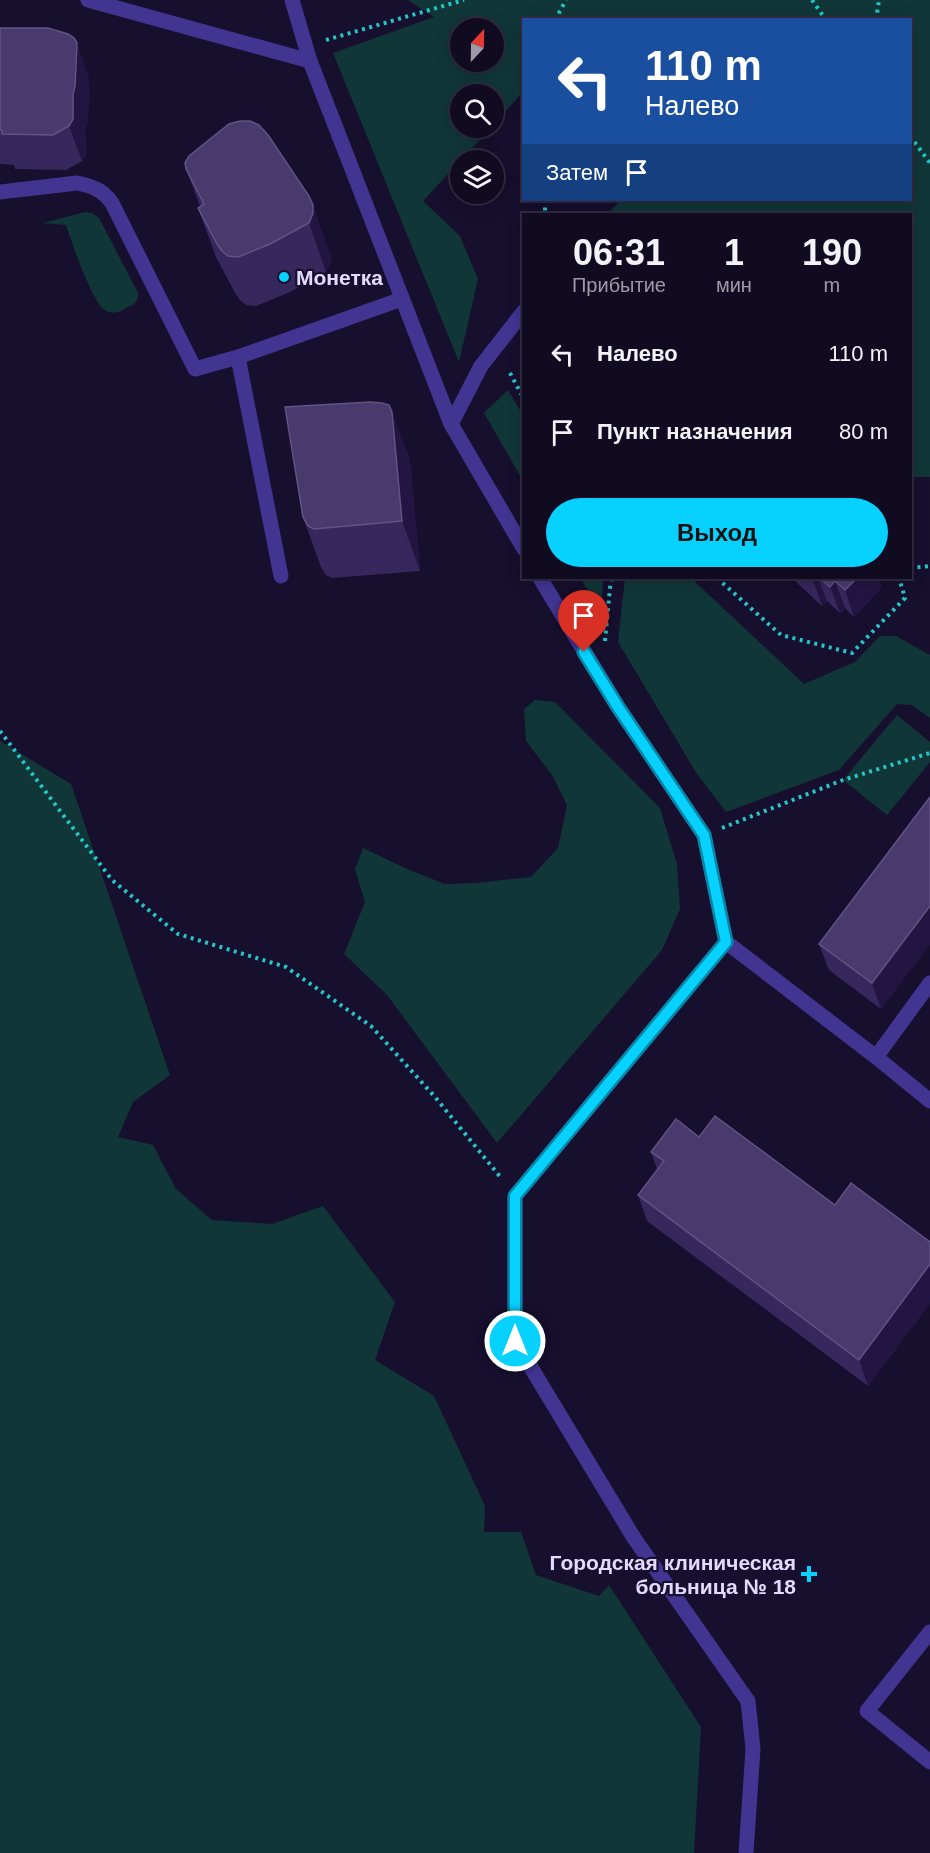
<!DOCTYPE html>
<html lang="ru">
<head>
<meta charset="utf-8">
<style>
	body { margin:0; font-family:Arial,sans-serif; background:#1a142a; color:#f1f3f6; height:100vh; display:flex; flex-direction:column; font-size:22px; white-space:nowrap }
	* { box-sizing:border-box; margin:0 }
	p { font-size:20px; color:#9c9ba5 }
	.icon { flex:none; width:33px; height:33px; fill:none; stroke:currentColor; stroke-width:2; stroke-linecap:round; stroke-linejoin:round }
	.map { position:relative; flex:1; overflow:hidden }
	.sheet { position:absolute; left:522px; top:213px; width:390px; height:366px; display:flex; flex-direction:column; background:#110b22; border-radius:0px; box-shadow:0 3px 15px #0003,0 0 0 2px #302b40 }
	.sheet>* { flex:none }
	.guide { position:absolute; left:522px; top:18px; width:390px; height:183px; border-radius:0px; box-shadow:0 3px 15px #0003,0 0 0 2px #302b40; background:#1a4fa0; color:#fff; overflow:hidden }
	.needle { width:39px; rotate:22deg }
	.controls { position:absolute; left:450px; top:18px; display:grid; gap:12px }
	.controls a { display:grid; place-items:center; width:54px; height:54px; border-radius:50%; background:#110b22; box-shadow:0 3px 15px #0003,0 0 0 2px #302b40; font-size:30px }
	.pin { position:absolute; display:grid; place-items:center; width:51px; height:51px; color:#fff; margin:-62px -26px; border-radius:50% 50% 50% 0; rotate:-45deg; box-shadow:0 0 6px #0007 }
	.pin .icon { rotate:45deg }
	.me { position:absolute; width:66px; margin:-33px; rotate:0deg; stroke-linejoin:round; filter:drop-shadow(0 0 4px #0008) }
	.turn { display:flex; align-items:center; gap:21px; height:126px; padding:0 24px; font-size:27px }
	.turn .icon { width:78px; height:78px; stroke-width:2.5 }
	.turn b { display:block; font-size:42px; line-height:51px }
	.then { display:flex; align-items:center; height:57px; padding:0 24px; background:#0003; gap:12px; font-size:22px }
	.eta { display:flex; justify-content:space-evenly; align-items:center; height:102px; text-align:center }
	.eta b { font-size:36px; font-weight:800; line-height:42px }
	.button { display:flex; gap:12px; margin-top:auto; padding:12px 24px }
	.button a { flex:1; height:69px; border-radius:36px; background:#07d1ff; color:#111; font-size:24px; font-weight:800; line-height:69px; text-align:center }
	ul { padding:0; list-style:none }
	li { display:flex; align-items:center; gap:18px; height:78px; padding:0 24px }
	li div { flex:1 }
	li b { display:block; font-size:22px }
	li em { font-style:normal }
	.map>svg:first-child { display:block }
	.green { fill:#113638; fill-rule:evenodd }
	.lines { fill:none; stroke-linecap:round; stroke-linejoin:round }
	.path { stroke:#24c6ca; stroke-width:4; stroke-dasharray:3 4.5; stroke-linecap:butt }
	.service { stroke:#413591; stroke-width:15 }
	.minor { stroke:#413591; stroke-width:15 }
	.wall { fill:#36275c }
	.shaded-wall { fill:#221542 }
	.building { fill:#493a6e; stroke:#615384; stroke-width:1.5 }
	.route-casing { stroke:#0588a6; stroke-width:15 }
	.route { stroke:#07d1ff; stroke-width:10 }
	.poi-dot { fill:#07d1ff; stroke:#170f2e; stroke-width:2 }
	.labels { text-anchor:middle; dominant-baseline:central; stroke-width:4.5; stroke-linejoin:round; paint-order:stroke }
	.poi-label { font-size:21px; font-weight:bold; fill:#e3dbff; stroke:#170f2e; text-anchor:start }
</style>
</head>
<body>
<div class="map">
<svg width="930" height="1853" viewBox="0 0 930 1853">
	<rect width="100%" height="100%" fill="#170f2e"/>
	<g class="green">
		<path d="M408,0H930V477H911L910,214H607L621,200H910V20H524L523,92L494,124V94H460V128H491L423,201L460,236L478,279L459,362L333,53L434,17ZM460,28H494V62H460Z"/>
		<path d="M85,212L92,213L99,218L138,293C138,301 136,304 128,307C121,311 114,315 106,311C92,303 72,243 66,225L43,223Z"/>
		<path d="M508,390L523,415V481L484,413Z"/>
		<path d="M580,578H603L601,613Z"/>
		<path d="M625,578H691L804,684L855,662L880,636H896L930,655V718L912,705L897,704L839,770L726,812L697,774L618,642Z"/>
		<path d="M535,700L555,702L660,808L677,864L680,909L662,950L497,1143L387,995L344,954L365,902L355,869L363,848L407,869L445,884L475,883L531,877L558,848L567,805L552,775L526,741L524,709Z"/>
		<path d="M897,715L930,742V762L887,815L843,780Z"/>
		<path d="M0,741L71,784L170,1075L133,1102L118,1137L153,1145L176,1189L212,1220L272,1224L323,1206L395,1302L375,1360L434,1396L485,1506L484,1532H521L536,1575L599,1596L609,1585L701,1727L694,1853H0Z"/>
	</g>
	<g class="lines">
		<g class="path">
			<path d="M812,0L826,20"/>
			<path d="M555,20L566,0"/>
			<path d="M876,20L879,0"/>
			<path d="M326,40L464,0"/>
			<path d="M910,136L930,163"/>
			<path d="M545,200V214"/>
			<path d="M510,373L524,399"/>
			<path d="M910,568L930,566"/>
			<path d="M717,578L781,635L852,653L905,598L899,578"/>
			<path d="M605,641L611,578"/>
			<path d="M0,731L112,880L178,934L286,967L371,1026L435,1097L502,1179"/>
			<path d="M722,828L843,780L930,753"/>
		</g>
		<g class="service">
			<path d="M88,0L310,61L292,0"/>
			<path d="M0,192L77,183C92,186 103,190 112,203L195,369L238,357L281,576"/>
			<path d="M238,357L402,299"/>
			<path d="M451,424L481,366L524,311"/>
			<path d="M726,942L876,1057L930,1101"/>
			<path d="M876,1057L930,983"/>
			<path d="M930,1632L867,1711L930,1762"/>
		</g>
		<g class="minor">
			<path d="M310,61L451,424L524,549"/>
			<path d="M540,578L618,707L704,835L726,942L515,1196V1341L634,1538L748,1701L753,1749L746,1853"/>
		</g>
	</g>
	<g class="wall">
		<path d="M0,28L89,78L88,121L85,130L86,154L82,161L66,170L15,169L14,165L0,164Z"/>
		<path d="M240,121L330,254L331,262L326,272L288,293L256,306L246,305L240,300L235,293L216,257L198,208L200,206L186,169Z"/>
		<path d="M392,412L410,461L420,571L332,578L326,575L321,567L303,517Z"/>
		<path d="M795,578H878L882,587L854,617L845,608L840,613L827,601L822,606L796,582Z"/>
		<path d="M930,797L881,1009L829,970L819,944Z"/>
		<path d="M699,1137L835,1205L930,1242V1303L868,1386L647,1221L638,1195L657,1169L651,1152Z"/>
	</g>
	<g class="shaded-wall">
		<path d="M77,43L89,78L88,121L85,130L86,154L82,161L69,126L73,95Z"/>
		<path d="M313,205L330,254L331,262L326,272L309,223Z"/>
		<path d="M392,412L410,461L420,571L402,521Z"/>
		<path d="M815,578H818L827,601L822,606L813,580Z"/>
		<path d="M857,578H878L882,587L854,617L845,590Z"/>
		<path d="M835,581L845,608L840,613L830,587Z"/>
		<path d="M930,906V945L881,1009L872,983Z"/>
		<path d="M930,1264V1303L868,1386L859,1360Z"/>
	</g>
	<g class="building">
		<path d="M0,28H48L68,34L74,38L77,43L75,86L73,95V119L69,126L53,135L2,134V130H0Z"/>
		<path d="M240,121H250L259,125L268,135L309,196L313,205V213L309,223L270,244L238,257L228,256L222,251L217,244L198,208L204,204L186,169L185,163L189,156L229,124Z"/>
		<path d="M370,402L382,403L389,405L392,412L402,521L314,529L308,526L303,517L285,407Z"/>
		<path d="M820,578H857L845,590L835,581L830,587Z"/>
		<path d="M930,797V906L872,983L819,944Z"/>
		<path d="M715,1116L835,1205L851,1183L930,1242V1264L859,1360L638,1195L664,1161L651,1152L676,1119L699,1137Z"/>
	</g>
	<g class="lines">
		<g class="route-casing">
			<path id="route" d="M515,1341V1196L726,942L704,835L618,707L584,652"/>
		</g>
		<use href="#route" class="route"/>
	</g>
	<g class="poi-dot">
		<circle cx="284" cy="277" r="6"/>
		<path d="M806 1565h6v6h6v6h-6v6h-6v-6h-6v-6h6z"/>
	</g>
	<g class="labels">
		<g class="poi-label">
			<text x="296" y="277">Монетка</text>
			<text x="796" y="1562" text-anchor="end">Городская клиническая<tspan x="796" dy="24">больница № 18</tspan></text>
		</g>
	</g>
</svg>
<div class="controls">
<a><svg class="needle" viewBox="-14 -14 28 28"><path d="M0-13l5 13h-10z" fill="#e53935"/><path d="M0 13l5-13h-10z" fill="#9c9ba5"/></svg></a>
<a><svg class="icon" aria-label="search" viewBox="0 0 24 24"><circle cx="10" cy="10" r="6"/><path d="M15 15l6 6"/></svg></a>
<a><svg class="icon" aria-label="layers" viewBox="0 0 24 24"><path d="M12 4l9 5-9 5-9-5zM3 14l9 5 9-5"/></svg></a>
</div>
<div class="pin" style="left:584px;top:652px;background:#d93025"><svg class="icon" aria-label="arrive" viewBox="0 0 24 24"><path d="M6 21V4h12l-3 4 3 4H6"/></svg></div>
<svg class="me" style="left:515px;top:1341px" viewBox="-20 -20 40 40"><circle r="17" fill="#07d1ff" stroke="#fff" stroke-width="3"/><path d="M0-11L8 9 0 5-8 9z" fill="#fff"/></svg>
<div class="guide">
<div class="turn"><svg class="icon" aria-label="left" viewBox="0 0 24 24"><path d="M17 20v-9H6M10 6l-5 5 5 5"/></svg><div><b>110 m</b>Налево</div></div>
<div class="then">Затем<svg class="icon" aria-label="arrive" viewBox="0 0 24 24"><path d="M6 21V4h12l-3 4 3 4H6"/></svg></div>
</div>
<section class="sheet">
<div class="eta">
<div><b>06:31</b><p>Прибытие</p></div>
<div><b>1</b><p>мин</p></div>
<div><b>190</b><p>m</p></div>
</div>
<ul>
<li><svg class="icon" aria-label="left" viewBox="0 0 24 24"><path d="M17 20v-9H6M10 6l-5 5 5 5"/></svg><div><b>Налево</b></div><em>110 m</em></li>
<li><svg class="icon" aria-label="arrive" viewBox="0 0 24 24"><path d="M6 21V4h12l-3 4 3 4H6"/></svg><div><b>Пункт назначения</b></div><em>80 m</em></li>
</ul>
<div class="button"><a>Выход</a></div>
</section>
</div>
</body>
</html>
